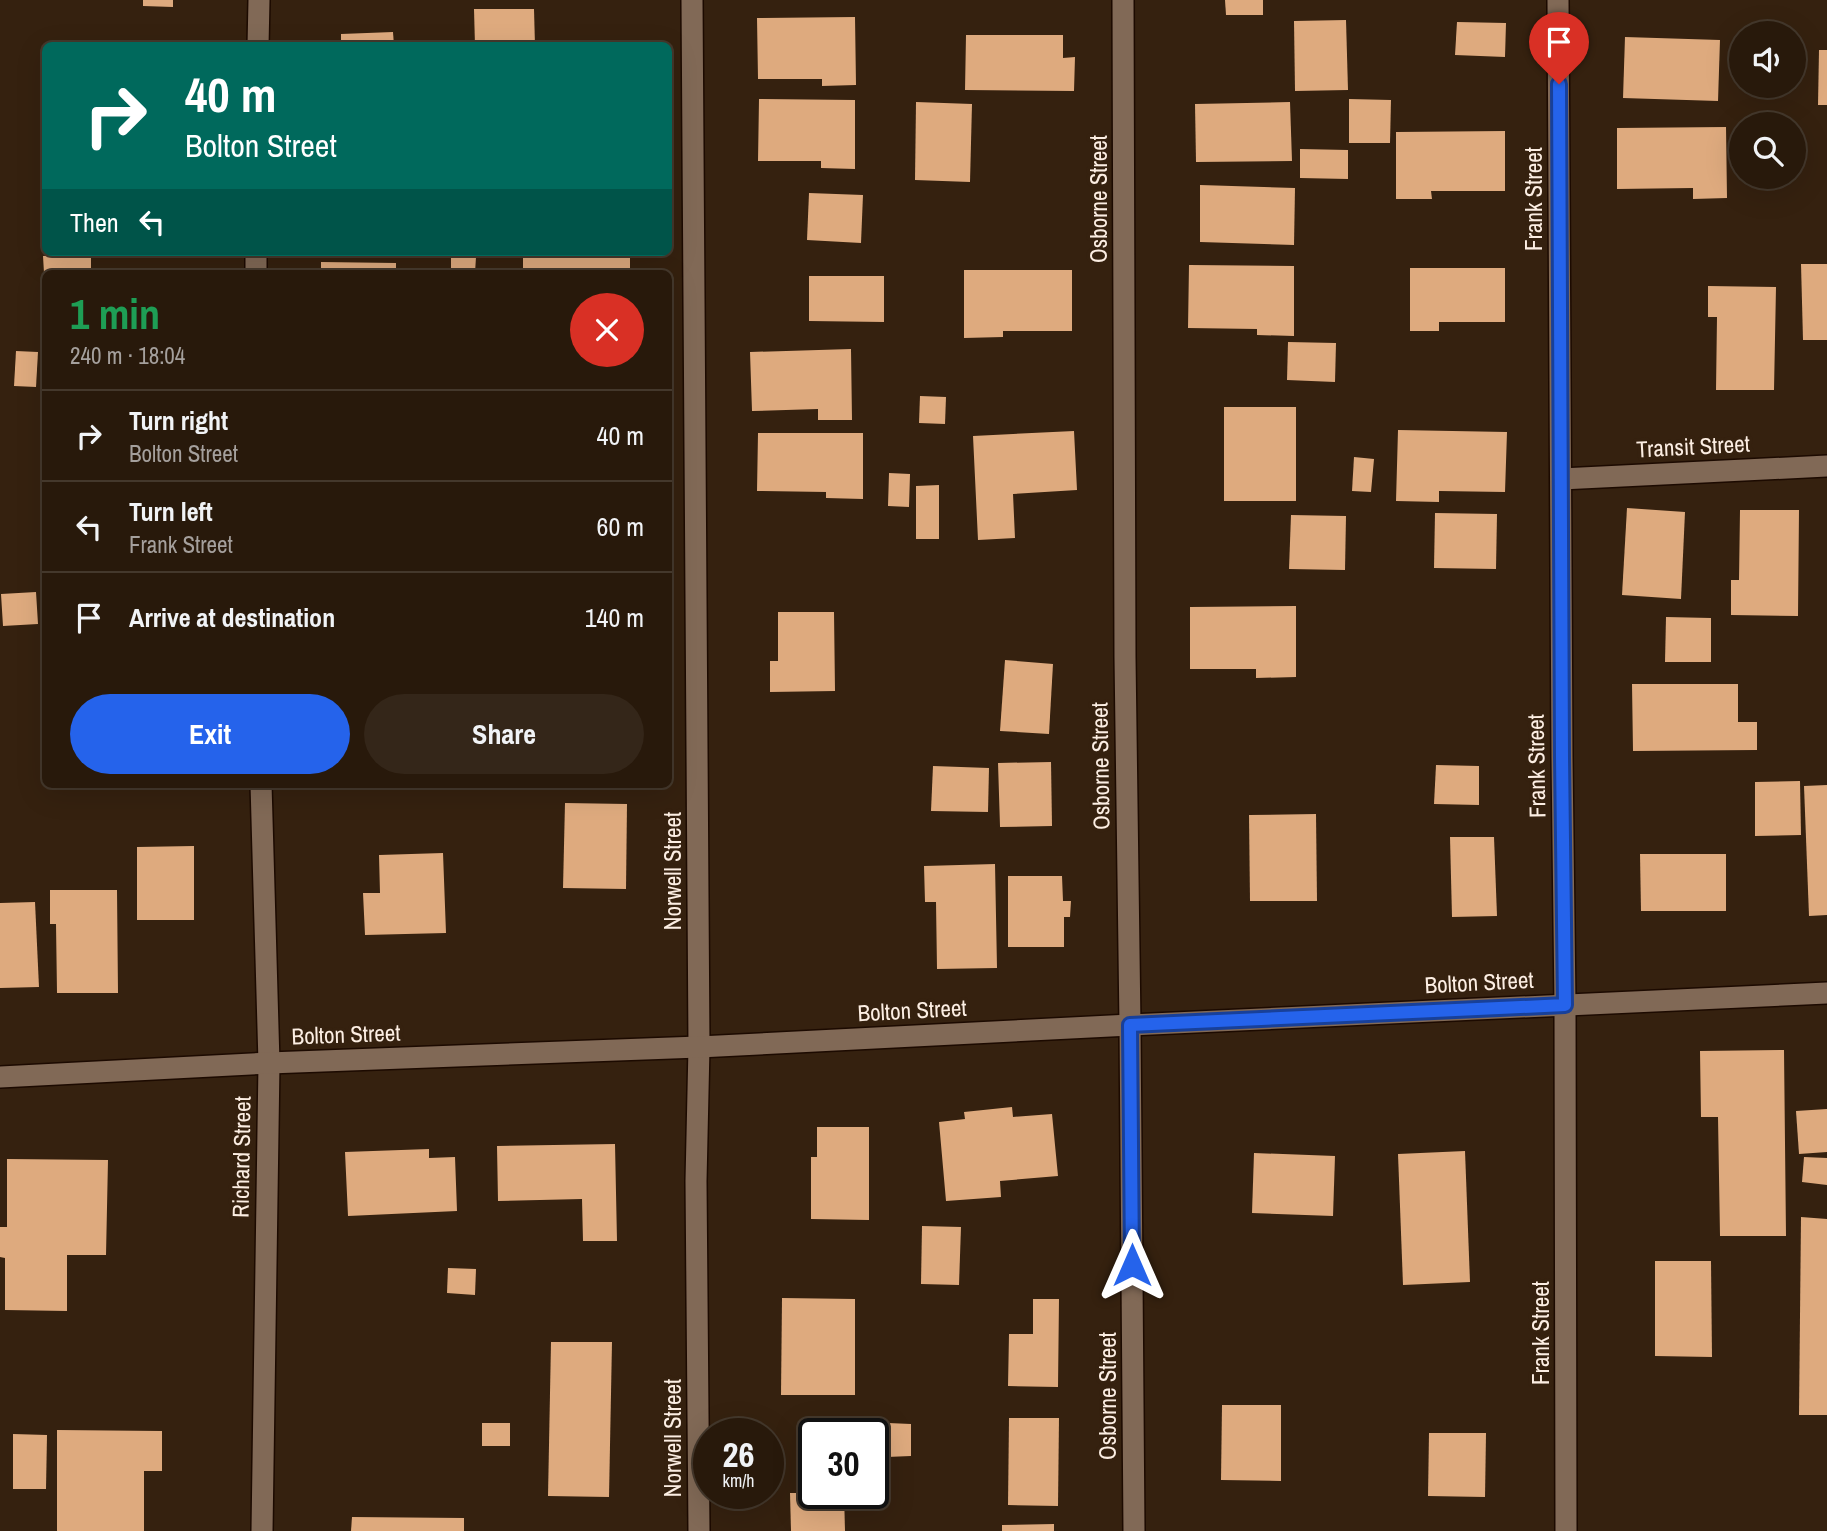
<!DOCTYPE html>
<html lang="en">
<head>
<meta charset="utf-8">
<style>
	body { margin:0; font-family:"Archivo Narrow",sans-serif; background:#342619; color:#f1f3f6; height:100vh; display:flex; flex-direction:column; font-size:26px; white-space:nowrap }
	* { box-sizing:border-box; margin:0 }
	p { font-size:23px; color:#a5a09d }
	.icon { flex:none; width:38px; height:38px; fill:none; stroke:currentColor; stroke-width:2; stroke-linecap:round; stroke-linejoin:round }
	.map { position:relative; flex:1; overflow:hidden }
	.side { position:absolute; left:42px; top:270px; width:630px; height:518px; display:flex; flex-direction:column; background:#28190b; border-radius:10px; box-shadow:0 7px 28px #0002,0 0 0 2px #44382c }
	.side>* { flex:none }
	.top-card { position:absolute; left:42px; top:42px; width:630px; height:214px; border-radius:10px; box-shadow:0 7px 28px #0002,0 0 0 2px #44382c; background:#00695c; color:#fff; overflow:hidden }
	.tools { position:absolute; left:1729px; top:21px; display:grid; gap:14px }
	.tools a { display:grid; place-items:center; width:77px; height:77px; border-radius:50%; background:#28190b; box-shadow:0 7px 28px #0002,0 0 0 2px #44382c; font-size:35px }
	.speed { position:absolute; left:693px; top:1418px; display:flex; gap:14px; font-size:35px; font-weight:700; text-align:center }
	.speed>* { display:grid; place-content:center; width:91px; height:91px; border-radius:50%; background:#28190b; box-shadow:0 7px 28px #0002,0 0 0 2px #44382c; line-height:1 }
	.speed small { font-size:18px; font-weight:400 }
	.speed .limit { border:4px solid #111; border-radius:10px; background:#fff; color:#111 }
	.pin { position:absolute; display:grid; place-items:center; width:60px; height:60px; color:#fff; margin:-72px -30px; border-radius:50% 50% 50% 0; rotate:-45deg; box-shadow:0 0 7px #0007 }
	.pin .icon { rotate:45deg }
	.me { position:absolute; width:77px; margin:-38px; rotate:0deg; stroke-linejoin:round; filter:drop-shadow(0 0 5px #0008) }
	.turn { display:flex; align-items:center; gap:24px; height:147px; padding:0 28px; font-size:32px }
	.turn .icon { width:91px; height:91px; stroke-width:2.5 }
	.turn b { display:block; font-size:49px; line-height:60px }
	.then { display:flex; align-items:center; height:66px; padding:0 28px; background:#0003; gap:14px; font-size:26px }
	.round { display:grid; place-items:center; flex:none; width:74px; height:74px; border-radius:37px; background:#342619 }
	.headline { display:flex; align-items:center; justify-content:space-between; height:119px; padding:0 28px }
	h1 { font-size:42px; font-weight:700; line-height:52px; color:#1e9e55 }
	.action { display:flex; gap:14px; margin-top:auto; padding:14px 28px }
	.action a { flex:1; height:80px; border-radius:42px; background:#2563eb; color:#fff; font-size:28px; font-weight:700; line-height:80px; text-align:center }
	.action a+a { background:#342619; color:#f1f3f6 }
	ul { padding:0; list-style:none }
	li { display:flex; align-items:center; gap:21px; height:91px; padding:0 28px; border-top:2px solid #44382c }
	li div { flex:1 }
	li b { display:block; font-size:26px }
	li em { font-style:normal }
	.map>svg:first-child { display:block }
	.building { fill:#deaa7e }
	.lines { fill:none; stroke-linecap:round; stroke-linejoin:round }
	.street-casing { stroke:#1c0a00; stroke-width:24 }
	.street { stroke:#816956; stroke-width:21 }
	.route-casing { stroke:#184099; stroke-width:18 }
	.route { stroke:#2563eb; stroke-width:12 }
	.labels { text-anchor:middle; dominant-baseline:central; stroke-width:7; stroke-linejoin:round; paint-order:stroke }
	.street-label { font-size:23px; fill:#fceee3; stroke:#35210f }
</style>
</head>
<body>
<div class="map">
<svg width="1827" height="1531" viewBox="0 0 1827 1531">
	<rect width="100%" height="100%" fill="#35210f"/>
	<g class="building">
		<path d="M143,0H173V7L143,6Z"/>
		<path d="M1225,0H1263V15H1226Z"/>
		<path d="M474,9H534L535,46H475Z"/>
		<path d="M855,17L856,85L822,86V79H758L757,18Z"/>
		<path d="M1346,20L1348,90L1295,91L1294,21Z"/>
		<path d="M1457,22L1506,23L1505,57L1455,55Z"/>
		<path d="M393,32L394,46H341V34Z"/>
		<path d="M966,35H1063V58L1075,57L1074,91L965,90Z"/>
		<path d="M1625,37L1720,40L1718,101L1623,98Z"/>
		<path d="M1819,50H1827V105H1818Z"/>
		<path d="M759,99L855,100V169L821,168V161H758Z"/>
		<path d="M1349,99L1391,100L1390,143H1349Z"/>
		<path d="M916,102L972,104L970,182L915,180Z"/>
		<path d="M1290,102L1292,161L1196,162L1195,104Z"/>
		<path d="M1726,127L1727,198L1693,199V188L1617,189V128Z"/>
		<path d="M1505,131V191H1431L1432,199H1396V132Z"/>
		<path d="M1300,149L1348,150V179L1300,178Z"/>
		<path d="M1200,185L1295,188L1294,245L1200,242Z"/>
		<path d="M809,193L863,195L861,243L807,240Z"/>
		<path d="M69,252H91V273H44L43,256L70,255Z"/>
		<path d="M523,256L630,258V273H523Z"/>
		<path d="M451,257H476L475,273H451Z"/>
		<path d="M321,262L396,263V273H321Z"/>
		<path d="M1801,264H1827V340H1803Z"/>
		<path d="M1189,265L1294,266V336L1257,335V329L1188,328Z"/>
		<path d="M1410,268H1505V322H1439V331H1410Z"/>
		<path d="M964,270H1072V331H1003V337L964,338Z"/>
		<path d="M809,276H884V322L809,321Z"/>
		<path d="M1708,286L1776,287L1774,390H1716L1717,317H1708Z"/>
		<path d="M1288,342L1336,343L1335,382L1287,380Z"/>
		<path d="M851,349L852,420H818V409L752,411L750,352Z"/>
		<path d="M16,351L38,352L36,387L14,386Z"/>
		<path d="M920,396L946,397L945,424L919,423Z"/>
		<rect x="1224" y="407" width="72" height="94"/>
		<path d="M1398,430L1507,432L1505,492L1439,491V502L1396,501Z"/>
		<path d="M1074,431L1077,490L1013,494L1015,538L978,540L973,436Z"/>
		<path d="M758,433H863V499L826,498V492L757,491Z"/>
		<path d="M1354,457L1374,459L1371,492L1352,491Z"/>
		<path d="M889,473L910,474L909,507L888,506Z"/>
		<path d="M939,485V539H916V486Z"/>
		<path d="M1627,508L1685,512L1681,599L1622,595Z"/>
		<path d="M1740,510H1799L1798,616L1731,615V580H1739Z"/>
		<path d="M1435,513L1497,514L1496,569L1434,568Z"/>
		<path d="M1291,515L1346,516L1345,570L1289,569Z"/>
		<path d="M36,592L38,624L3,626L1,594Z"/>
		<path d="M1296,606V677L1256,678V669H1190V607Z"/>
		<path d="M778,612H834L835,691L770,692V661H778Z"/>
		<path d="M1666,617L1711,618V662H1665Z"/>
		<path d="M1005,660L1053,664L1049,734L1000,731Z"/>
		<path d="M1632,684H1738V722H1757V750L1633,751Z"/>
		<path d="M1051,762L1052,826L1000,827L998,763Z"/>
		<path d="M1436,765L1479,766V805L1434,804Z"/>
		<path d="M933,766L989,768L988,812L931,811Z"/>
		<path d="M1800,781L1801,835L1755,836V782Z"/>
		<path d="M1827,785V915L1809,916L1804,786Z"/>
		<path d="M565,803L627,804L626,889L563,888Z"/>
		<path d="M1316,814L1317,901H1250L1249,815Z"/>
		<path d="M1450,837H1494L1497,916L1452,917Z"/>
		<path d="M194,846V920H137V847Z"/>
		<path d="M443,853L446,933L365,935L363,893H380L379,855Z"/>
		<path d="M1640,854H1726V911H1641Z"/>
		<path d="M995,864L997,968L937,969L936,902H925L924,866Z"/>
		<path d="M1008,876H1062L1063,901H1071L1070,917H1064V947H1008Z"/>
		<path d="M50,890H117L118,993H57L56,924H50Z"/>
		<path d="M35,902L39,987L0,988V903Z"/>
		<path d="M1784,1050L1786,1236H1720L1718,1117H1701L1700,1051Z"/>
		<path d="M1012,1107L1013,1117L1052,1114L1058,1176L1000,1181L1001,1197L946,1201L939,1122L965,1119L964,1112Z"/>
		<path d="M1827,1109V1152L1799,1154L1796,1111Z"/>
		<path d="M817,1127H869V1220L811,1219V1157H817Z"/>
		<path d="M615,1144L617,1241H583L582,1199L498,1201L497,1146Z"/>
		<path d="M429,1149V1158L455,1157L457,1211L348,1216L345,1152Z"/>
		<path d="M1465,1151L1470,1282L1403,1285L1398,1154Z"/>
		<path d="M1254,1153L1335,1156L1333,1216L1252,1213Z"/>
		<path d="M1804,1157L1827,1158V1185L1802,1182Z"/>
		<path d="M7,1159L108,1160L106,1255H67V1311L5,1310V1258L0,1257V1227H7Z"/>
		<path d="M1801,1217L1827,1219V1415H1799Z"/>
		<path d="M922,1226L961,1227L959,1285L921,1284Z"/>
		<path d="M1655,1261H1711L1712,1357L1655,1356Z"/>
		<path d="M448,1268L476,1269L475,1295L447,1293Z"/>
		<path d="M782,1298L855,1299V1395H781Z"/>
		<path d="M1033,1299H1059L1058,1387L1008,1386L1009,1334H1033Z"/>
		<path d="M551,1342H612L609,1497L548,1496Z"/>
		<path d="M1222,1405H1281V1481L1221,1480Z"/>
		<path d="M1009,1418H1059L1058,1506L1008,1505Z"/>
		<rect x="482" y="1423" width="28" height="23"/>
		<path d="M888,1423L911,1424V1456L887,1457Z"/>
		<path d="M57,1430L162,1431V1471H144V1531H57Z"/>
		<path d="M1429,1433H1486L1485,1497L1428,1496Z"/>
		<path d="M13,1434L47,1435L46,1489H13Z"/>
		<path d="M790,1493H844L845,1531H791Z"/>
		<path d="M352,1517L464,1518V1531H351Z"/>
		<path d="M1054,1524V1531H1002V1525Z"/>
	</g>
	<g class="lines">
		<g class="street-casing">
			<g id="street">
				<path d="M692,0L699,1047L696,1181L699,1531"/>
				<path d="M1123,0L1125,657L1130,1025L1134,1531"/>
				<path d="M1558,0L1562,757L1565,1005L1566,1531"/>
				<path d="M258,46L259,0"/>
				<path d="M256,273V252"/>
				<path d="M1561,479L1827,466"/>
				<path d="M261,784L269,1063L262,1531"/>
				<path d="M0,1077L269,1063L699,1047L1130,1025L1827,993"/>
			</g>
		</g>
		<use href="#street" class="street"/>
	</g>
	<g class="lines">
		<g class="route-casing">
			<path id="route" d="M1132,1265L1130,1025L1565,1005L1562,757L1559,84"/>
		</g>
		<use href="#route" class="route"/>
	</g>
	<g class="labels">
		<g class="street-label">
			<text transform="translate(1098 199) rotate(-90)">Osborne Street</text>
			<text transform="translate(1533 199) rotate(-90)">Frank Street</text>
			<text transform="translate(1693 446) rotate(-3)">Transit Street</text>
			<text transform="translate(1100 766) rotate(-91)">Osborne Street</text>
			<text transform="translate(1536 766) rotate(-91)">Frank Street</text>
			<text transform="translate(672 871) rotate(-90)">Norwell Street</text>
			<text transform="translate(1479 982) rotate(-3)">Bolton Street</text>
			<text transform="translate(912 1010) rotate(-3)">Bolton Street</text>
			<text transform="translate(346 1034) rotate(-2)">Bolton Street</text>
			<text transform="translate(241 1157) rotate(-89)">Richard Street</text>
			<text transform="translate(1540 1333) rotate(-90)">Frank Street</text>
			<text transform="translate(1107 1396) rotate(-90)">Osborne Street</text>
			<text transform="translate(672 1438) rotate(-90)">Norwell Street</text>
		</g>
	</g>
</svg>
<div class="tools">
<a><svg class="icon" aria-label="sound" viewBox="0 0 24 24"><path d="M4 9h4l5-4v14l-5-4H4zM17 9q2 3 0 6"/></svg></a>
<a><svg class="icon" aria-label="search" viewBox="0 0 24 24"><circle cx="10" cy="10" r="6"/><path d="M15 15l6 6"/></svg></a>
</div>
<div class="speed"><div>26<small>km/h</small></div><div class="limit">30</div></div>
<div class="pin" style="left:1559px;top:84px;background:#d93025"><svg class="icon" aria-label="arrive" viewBox="0 0 24 24"><path d="M6 21V4h12l-3 4 3 4H6"/></svg></div>
<svg class="me" style="left:1132px;top:1265px" viewBox="-20 -20 40 40"><path d="M0-17L14 15 0 8-14 15z" fill="#2563eb" stroke="#fff" stroke-width="4"/></svg>
<div class="top-card">
<div class="turn"><svg class="icon" aria-label="right" viewBox="0 0 24 24"><path d="M7 20v-9h11M14 6l5 5-5 5"/></svg><div><b>40 m</b>Bolton Street</div></div>
<div class="then">Then<svg class="icon" aria-label="left" viewBox="0 0 24 24"><path d="M17 20v-9H6M10 6l-5 5 5 5"/></svg></div>
</div>
<section class="side">
<div class="headline"><div><h1>1 min</h1><p>240 m · 18:04</p></div><a class="round" style="background:#d93025;color:#fff"><svg class="icon" aria-label="close" viewBox="0 0 24 24"><path d="M6 6l12 12M18 6L6 18"/></svg></a></div>
<ul>
<li><svg class="icon" aria-label="right" viewBox="0 0 24 24"><path d="M7 20v-9h11M14 6l5 5-5 5"/></svg><div><b>Turn right</b><p>Bolton Street</p></div><em>40 m</em></li>
<li><svg class="icon" aria-label="left" viewBox="0 0 24 24"><path d="M17 20v-9H6M10 6l-5 5 5 5"/></svg><div><b>Turn left</b><p>Frank Street</p></div><em>60 m</em></li>
<li><svg class="icon" aria-label="arrive" viewBox="0 0 24 24"><path d="M6 21V4h12l-3 4 3 4H6"/></svg><div><b>Arrive at destination</b></div><em>140 m</em></li>
</ul>
<div class="action"><a>Exit</a><a>Share</a></div>
</section>
</div>
</body>
</html>
